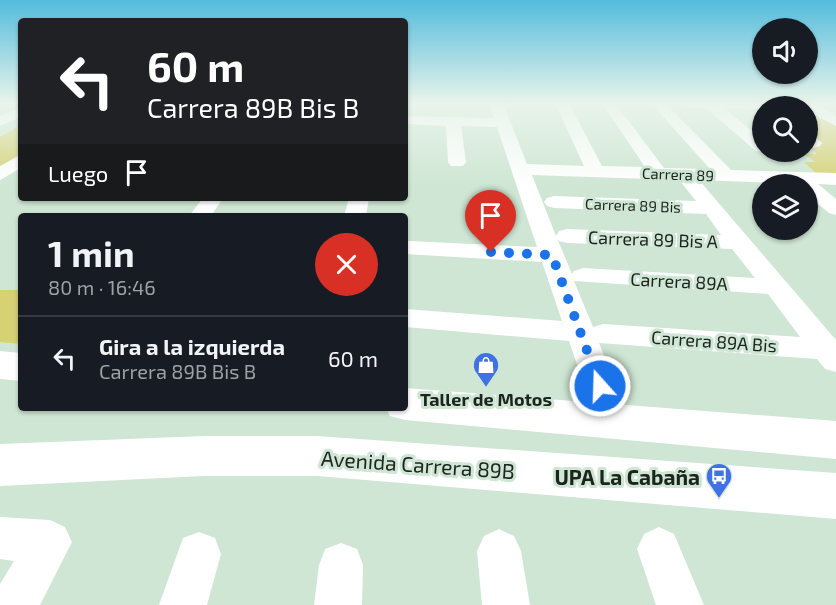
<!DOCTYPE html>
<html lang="es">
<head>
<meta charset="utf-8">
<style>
	body { margin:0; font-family:"Exo 2",sans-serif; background:#20242c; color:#f1f3f6; height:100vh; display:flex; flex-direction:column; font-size:22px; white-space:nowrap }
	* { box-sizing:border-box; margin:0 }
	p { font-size:20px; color:#9ea1a6 }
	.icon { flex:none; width:33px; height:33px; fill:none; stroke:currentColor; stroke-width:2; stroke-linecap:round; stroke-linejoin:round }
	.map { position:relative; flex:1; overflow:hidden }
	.drawer { position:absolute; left:18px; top:213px; width:390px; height:198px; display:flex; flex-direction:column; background:#171b24; border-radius:6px; box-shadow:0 2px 4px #0004 }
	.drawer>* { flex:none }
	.banner { position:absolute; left:18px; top:18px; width:390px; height:183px; border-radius:6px; box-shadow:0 2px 4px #0004; background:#202124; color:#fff; overflow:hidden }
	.buttons { position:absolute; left:752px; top:18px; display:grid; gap:12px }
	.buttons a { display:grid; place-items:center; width:66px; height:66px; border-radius:50%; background:#171b24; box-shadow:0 2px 4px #0004; font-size:30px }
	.pin { position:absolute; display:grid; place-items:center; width:51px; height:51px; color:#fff; margin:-62px -26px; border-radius:50% 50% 50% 0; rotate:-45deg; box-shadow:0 0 6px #0007 }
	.pin .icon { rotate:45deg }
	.me { position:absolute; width:66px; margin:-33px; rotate:340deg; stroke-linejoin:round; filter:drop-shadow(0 0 4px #0008) }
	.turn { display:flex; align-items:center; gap:21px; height:126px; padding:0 30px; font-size:27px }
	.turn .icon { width:78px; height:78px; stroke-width:2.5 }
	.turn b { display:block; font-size:42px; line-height:51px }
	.then { display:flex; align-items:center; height:57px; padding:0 30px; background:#0003; gap:12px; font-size:22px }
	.round { display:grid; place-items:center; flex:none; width:63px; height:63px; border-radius:32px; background:#20242c }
	.overview { display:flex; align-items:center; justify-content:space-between; height:102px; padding:0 30px }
	h1 { font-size:36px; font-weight:700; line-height:45px }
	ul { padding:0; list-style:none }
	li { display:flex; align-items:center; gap:18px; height:84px; padding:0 30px; border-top:2px solid #363941 }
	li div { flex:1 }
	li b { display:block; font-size:22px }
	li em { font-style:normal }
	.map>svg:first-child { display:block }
	.green { fill:#d6d173 }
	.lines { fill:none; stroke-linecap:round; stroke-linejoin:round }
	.minor { fill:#fff; fill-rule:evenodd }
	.major { fill:#fff; fill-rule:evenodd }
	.route { stroke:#1a73e8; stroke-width:10; stroke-dasharray:0 18 }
	.labels { text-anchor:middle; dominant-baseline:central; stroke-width:6; stroke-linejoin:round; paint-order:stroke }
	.far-street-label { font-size:15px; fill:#1c241d; stroke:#cee6d3 }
	.street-label { font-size:18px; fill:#1c241d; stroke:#cee6d3 }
	.poi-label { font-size:18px; font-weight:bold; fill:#1c241d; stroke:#cee6d3 }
	.near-street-label { font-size:21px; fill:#1c241d; stroke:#cee6d3 }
	.near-poi-label { font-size:21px; font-weight:bold; fill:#1c241d; stroke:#cee6d3; text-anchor:end }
</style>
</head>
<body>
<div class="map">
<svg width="836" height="605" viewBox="0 0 836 605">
	<rect width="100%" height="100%" fill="#cee6d3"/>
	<g class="green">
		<path d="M807,109L836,126V175L816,173L804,162H815L804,154H817L807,144H823L807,133V129L812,128L807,125V121H809L807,118H814L807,113Z"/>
		<path d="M21,125V153L0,167V137Z"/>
		<path d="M0,290H21V344L0,342Z"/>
	</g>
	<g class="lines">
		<g class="minor">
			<path d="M489,103H503L527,164L584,166L555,103H569L602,166L645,167L602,103H615L664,168L710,169L651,103H665L731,170L836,173V185L818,184L836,199V215L829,213L807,195V184L699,180L836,340V372L825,369L817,359L599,343L630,421L625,431L613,435L601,431L596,421L569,341L405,327V309L562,321L542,262L405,254V242L409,241L537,247L497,127L461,126L466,162L463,166H451L448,162L446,126L405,124V116L494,118ZM532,175L679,180L696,201L554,196L547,198L544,202L547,206L554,208L706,214L721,235L567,229L559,231L556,236ZM557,238L559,241L567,243L732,249L755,278L583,268L574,271L572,274ZM574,281L768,294L800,337L603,324L593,327Z"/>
			<path d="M681,103H815L836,116V126L807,111V106H762V109L724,108L762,139V152H764L756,151L706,108L687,107Z"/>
			<path d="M21,107V117L0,126V116Z"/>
			<path d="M807,133L813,135L822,143L820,146L814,148L807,146Z"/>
			<path d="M21,155V168L0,180V166Z"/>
			<path d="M203,198H223L211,216H189Z"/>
			<path d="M349,198H369L366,216H344Z"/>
			<path d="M0,517L50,520L65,527L72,542L40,605H0V584L14,561L0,559Z"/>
			<path d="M659,527L674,534L704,605H656L637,549L644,534Z"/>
			<path d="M499,529L514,536L521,551L530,605H482L477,551L484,536Z"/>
			<path d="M199,532L215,538L221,554L207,605H159L183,538Z"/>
			<path d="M341,543L357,549L363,565L362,605H314L319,565L325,549Z"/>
		</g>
		<g class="major">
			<path d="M0,351L21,353V381L0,379Z"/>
			<path d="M405,388L836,421V459L405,420L390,416L386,408H405Z"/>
			<path d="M204,436H317L836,473V519L317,476H204L0,486V444Z"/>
		</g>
	</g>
	<linearGradient id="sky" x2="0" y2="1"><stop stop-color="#53bcdc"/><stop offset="0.55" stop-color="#e9f4eb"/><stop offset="1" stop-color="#e9f4eb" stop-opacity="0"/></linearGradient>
	<rect width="836" height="188" fill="url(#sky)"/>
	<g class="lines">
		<path class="route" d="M491,252L552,255L600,386"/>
	</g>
	<defs>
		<g id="shop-pin" transform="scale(1.35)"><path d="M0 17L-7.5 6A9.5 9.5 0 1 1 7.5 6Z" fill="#4172e3" stroke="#cee6d3"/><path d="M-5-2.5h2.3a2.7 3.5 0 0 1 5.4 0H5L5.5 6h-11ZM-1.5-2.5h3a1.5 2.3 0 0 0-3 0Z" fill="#fff"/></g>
		<g id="bus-pin" transform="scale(1.35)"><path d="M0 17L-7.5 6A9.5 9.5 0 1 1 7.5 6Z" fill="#4172e3" stroke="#cee6d3"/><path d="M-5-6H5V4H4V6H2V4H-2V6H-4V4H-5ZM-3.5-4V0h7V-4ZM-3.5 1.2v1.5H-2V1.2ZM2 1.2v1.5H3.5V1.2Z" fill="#fff"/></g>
	</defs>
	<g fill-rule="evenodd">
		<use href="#shop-pin" x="486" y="365"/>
		<use href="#bus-pin" x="719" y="476"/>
	</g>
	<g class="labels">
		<g class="far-street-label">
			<text transform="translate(678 174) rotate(2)">Carrera 89</text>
			<text transform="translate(633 205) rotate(2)">Carrera 89 Bis</text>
		</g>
		<g class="street-label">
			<text transform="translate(653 239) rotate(2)">Carrera 89 Bis A</text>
			<text transform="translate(679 281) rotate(3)">Carrera 89A</text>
			<text transform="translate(714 341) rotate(4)">Carrera 89A Bis</text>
		</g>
		<g class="poi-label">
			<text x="486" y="399">Taller de Motos</text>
		</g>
		<g class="near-street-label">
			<text transform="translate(418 464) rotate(4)">Avenida Carrera 89B</text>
		</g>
		<g class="near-poi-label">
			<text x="700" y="476">UPA La Cabaña</text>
		</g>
	</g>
</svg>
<div class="buttons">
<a><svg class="icon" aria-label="sound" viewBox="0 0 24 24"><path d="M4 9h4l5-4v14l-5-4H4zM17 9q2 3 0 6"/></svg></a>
<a><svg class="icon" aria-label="search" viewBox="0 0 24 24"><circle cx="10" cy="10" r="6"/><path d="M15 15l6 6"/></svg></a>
<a><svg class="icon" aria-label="layers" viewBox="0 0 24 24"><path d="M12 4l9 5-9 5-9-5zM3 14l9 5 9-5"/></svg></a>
</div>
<div class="pin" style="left:491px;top:252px;background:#d93025"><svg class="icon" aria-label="arrive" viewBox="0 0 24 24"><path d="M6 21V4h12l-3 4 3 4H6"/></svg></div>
<svg class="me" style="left:600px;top:386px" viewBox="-20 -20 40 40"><circle r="17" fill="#1a73e8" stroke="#fff" stroke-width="3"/><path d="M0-11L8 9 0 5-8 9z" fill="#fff"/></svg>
<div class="banner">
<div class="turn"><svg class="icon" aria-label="left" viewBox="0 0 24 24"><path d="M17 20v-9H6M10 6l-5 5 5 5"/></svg><div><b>60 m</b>Carrera 89B Bis B</div></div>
<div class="then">Luego<svg class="icon" aria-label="arrive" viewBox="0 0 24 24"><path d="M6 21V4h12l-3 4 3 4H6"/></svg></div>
</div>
<section class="drawer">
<div class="overview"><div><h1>1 min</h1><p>80 m · 16:46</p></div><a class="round" style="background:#d93025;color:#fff"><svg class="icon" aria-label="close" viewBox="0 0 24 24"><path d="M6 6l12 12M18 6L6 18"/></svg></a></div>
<ul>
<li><svg class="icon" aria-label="left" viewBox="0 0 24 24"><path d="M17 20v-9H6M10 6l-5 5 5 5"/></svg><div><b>Gira a la izquierda</b><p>Carrera 89B Bis B</p></div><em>60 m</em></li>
</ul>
</section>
</div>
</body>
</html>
